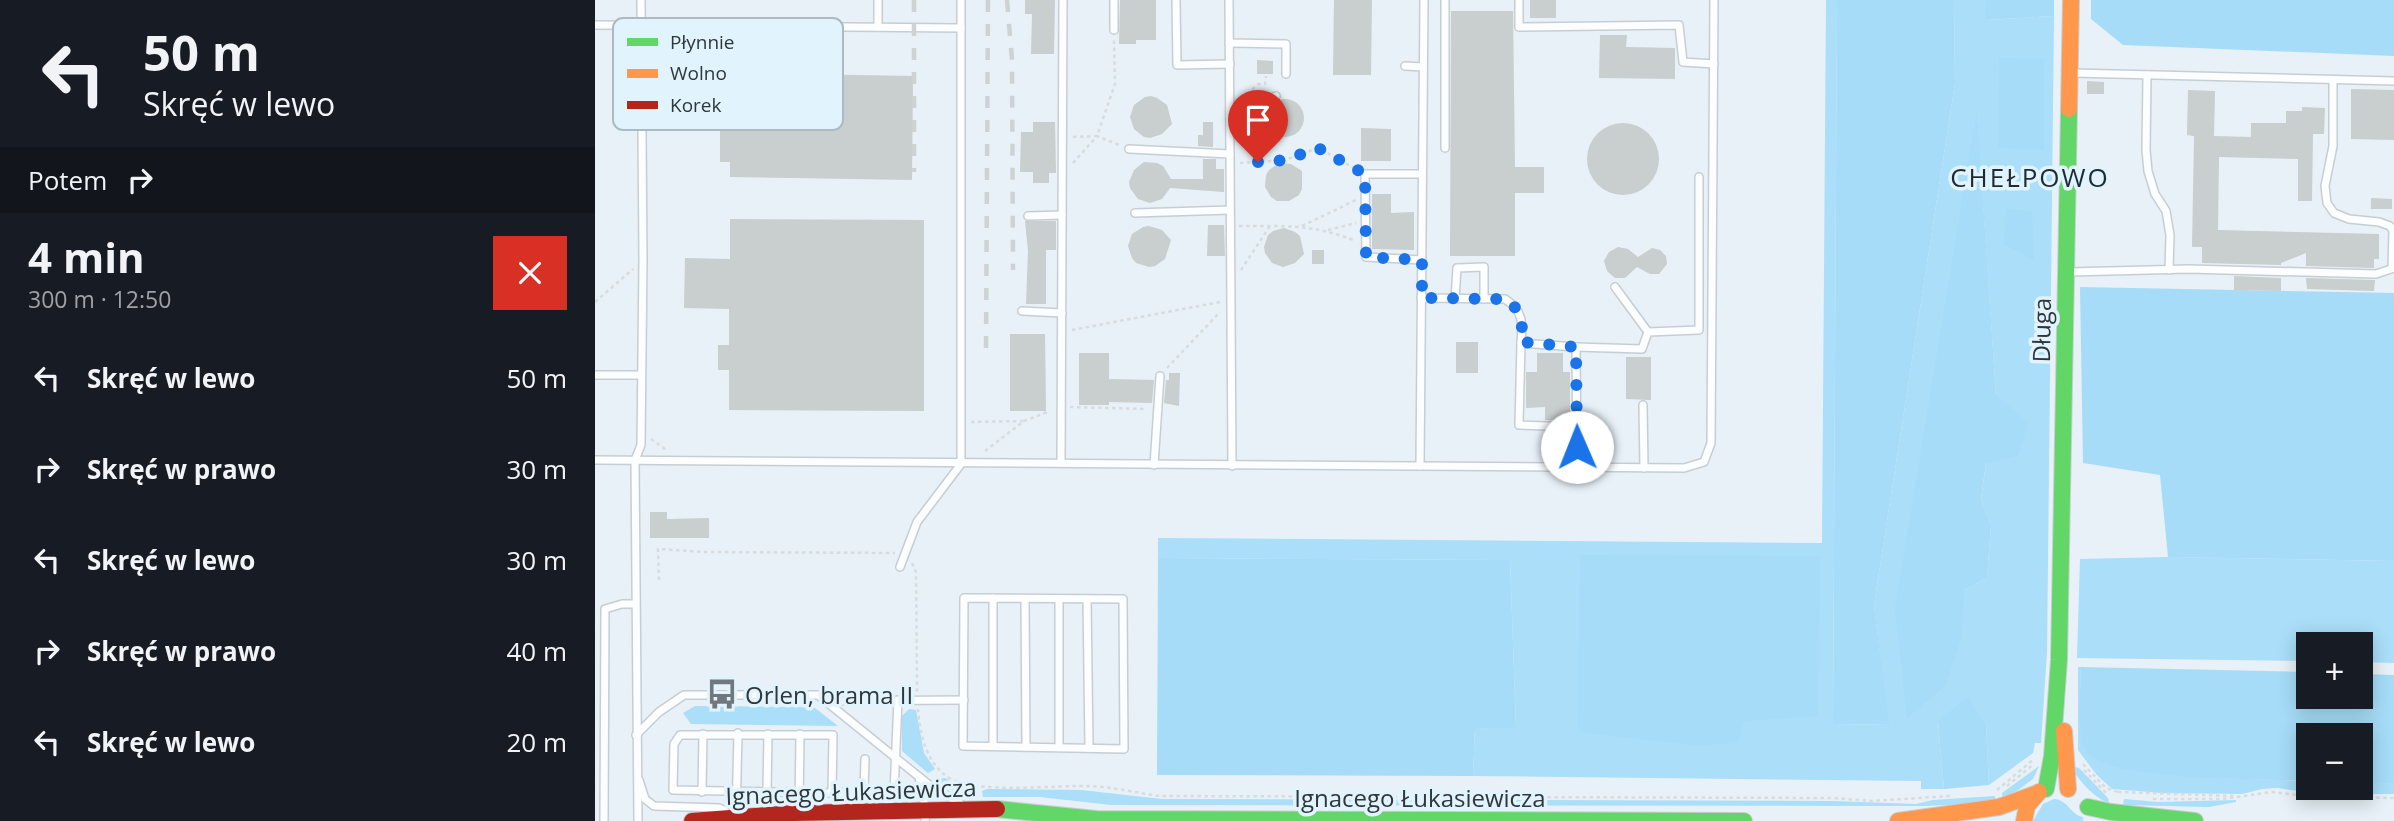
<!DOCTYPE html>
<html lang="pl">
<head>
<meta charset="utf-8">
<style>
	body { margin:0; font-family:"Open Sans",sans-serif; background:#242831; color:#f1f3f6; height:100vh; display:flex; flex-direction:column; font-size:26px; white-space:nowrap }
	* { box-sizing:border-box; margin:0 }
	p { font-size:23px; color:#9ea1a6 }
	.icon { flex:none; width:38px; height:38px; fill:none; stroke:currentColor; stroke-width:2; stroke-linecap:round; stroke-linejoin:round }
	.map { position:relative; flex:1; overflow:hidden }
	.drawer { display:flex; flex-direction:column; background:#171b24; width:595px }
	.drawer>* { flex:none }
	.guide { background:#171b24; color:#f1f3f6; overflow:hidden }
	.controls { position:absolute; left:1701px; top:632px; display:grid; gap:14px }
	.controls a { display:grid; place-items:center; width:77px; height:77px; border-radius:0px; background:#171b24; box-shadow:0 4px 18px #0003; font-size:35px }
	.pin { position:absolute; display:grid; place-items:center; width:60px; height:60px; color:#fff; margin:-72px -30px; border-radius:50% 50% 50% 0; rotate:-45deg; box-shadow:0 0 7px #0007 }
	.pin .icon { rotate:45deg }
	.me { position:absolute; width:77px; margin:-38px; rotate:359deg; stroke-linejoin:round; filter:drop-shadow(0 0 5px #0008) }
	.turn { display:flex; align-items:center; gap:24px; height:147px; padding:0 28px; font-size:32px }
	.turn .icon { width:91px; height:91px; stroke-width:2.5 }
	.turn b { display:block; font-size:49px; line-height:60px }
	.then { display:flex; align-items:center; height:66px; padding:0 28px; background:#0003; gap:14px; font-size:26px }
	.round { display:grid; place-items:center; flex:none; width:74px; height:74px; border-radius:0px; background:#242831 }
	.overview { display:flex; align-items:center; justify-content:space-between; height:119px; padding:0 28px }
	h1 { font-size:42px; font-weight:700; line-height:52px }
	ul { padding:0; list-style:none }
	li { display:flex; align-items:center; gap:21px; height:91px; padding:0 28px }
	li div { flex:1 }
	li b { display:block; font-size:26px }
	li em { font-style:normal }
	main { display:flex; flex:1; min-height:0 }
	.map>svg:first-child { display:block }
	.green { fill:#aadef9; fill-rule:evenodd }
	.forest { fill:#a6dcf8 }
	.building { fill:#c9cece }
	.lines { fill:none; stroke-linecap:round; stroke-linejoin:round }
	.lane-casing { stroke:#c7ced3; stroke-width:10 }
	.fast-casing { stroke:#c7ced3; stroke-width:18 }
	.slow-casing { stroke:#c7ced3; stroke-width:18 }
	.jam-casing { stroke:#c7ced3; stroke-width:18 }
	.path { stroke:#d9dbdd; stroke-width:2.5; stroke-dasharray:3.5 3.5; stroke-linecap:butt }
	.lane { stroke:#fbfdfe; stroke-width:7 }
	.fast { stroke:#63d668; stroke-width:16 }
	.slow { stroke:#ff974d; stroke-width:16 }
	.jam { stroke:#b3261e; stroke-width:16 }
	.rail { stroke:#cfd2d3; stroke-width:4.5; stroke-dasharray:12 12; stroke-linecap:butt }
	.route { stroke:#1a73e8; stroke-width:12; stroke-dasharray:0 21.6 }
	.labels { text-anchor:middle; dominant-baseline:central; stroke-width:7; stroke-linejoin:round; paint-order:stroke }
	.street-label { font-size:24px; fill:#30373b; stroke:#e1f3fd }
	.poi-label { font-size:24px; fill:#30373b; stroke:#e1f3fd; text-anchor:start }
	.neighbourhood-label { font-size:26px; letter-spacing:2px; fill:#1e2b33; stroke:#e1f3fd }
	.key { fill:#e1f3fd; stroke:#acbbc3; stroke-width:2 }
	.key-label { font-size:19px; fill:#30373b }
</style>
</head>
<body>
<main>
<section class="drawer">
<div class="guide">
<div class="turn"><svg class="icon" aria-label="left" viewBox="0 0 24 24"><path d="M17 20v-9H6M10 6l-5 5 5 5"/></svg><div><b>50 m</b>Skręć w lewo</div></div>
<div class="then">Potem<svg class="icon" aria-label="right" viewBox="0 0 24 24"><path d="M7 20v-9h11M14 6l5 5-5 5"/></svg></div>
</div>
<div class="overview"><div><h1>4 min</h1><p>300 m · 12:50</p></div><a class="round" style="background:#d93025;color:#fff"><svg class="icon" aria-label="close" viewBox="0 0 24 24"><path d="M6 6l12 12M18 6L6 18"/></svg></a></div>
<ul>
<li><svg class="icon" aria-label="left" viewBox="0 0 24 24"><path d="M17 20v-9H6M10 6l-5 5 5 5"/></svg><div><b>Skręć w lewo</b></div><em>50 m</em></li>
<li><svg class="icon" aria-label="right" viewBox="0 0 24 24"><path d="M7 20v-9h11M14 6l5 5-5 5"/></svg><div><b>Skręć w prawo</b></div><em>30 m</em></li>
<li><svg class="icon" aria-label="left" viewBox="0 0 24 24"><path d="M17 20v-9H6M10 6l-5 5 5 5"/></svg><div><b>Skręć w lewo</b></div><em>30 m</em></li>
<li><svg class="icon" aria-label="right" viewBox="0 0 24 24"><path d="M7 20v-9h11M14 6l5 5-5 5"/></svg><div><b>Skręć w prawo</b></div><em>40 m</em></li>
<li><svg class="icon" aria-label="left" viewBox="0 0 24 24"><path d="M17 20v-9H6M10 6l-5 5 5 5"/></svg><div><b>Skręć w lewo</b></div><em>20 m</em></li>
</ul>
</section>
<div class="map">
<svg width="1799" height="821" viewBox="0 0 1799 821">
	<rect width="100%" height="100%" fill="#e7f1f7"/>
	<g class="green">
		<path d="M1231,0H1242L1238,725L1293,724L1279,605L1360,83L1359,0H1390L1392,20L1459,16L1452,652L1446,743H1440L1438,753L1394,785L1391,725L1343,722L1349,789H1326V781L878,776L880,729L921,726L915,560L563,558V538L1227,543ZM1382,115L1401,395L1386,499L1396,525L1392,578L1369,590Z"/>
		<path d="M1573,557L1799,561V663L1766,662V644H1713V661L1482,658L1485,559Z"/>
		<path d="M1483,667H1486L1485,712L1626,778L1713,781V788H1766V783H1799V794H1723L1683,788L1667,789L1647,794L1567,793L1517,789L1501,774L1483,750Z"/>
		<path d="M100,706L212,707L220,708L243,726L96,724L88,713Z"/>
		<path d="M314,709L321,710L329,753L340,769L333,773L307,751V716Z"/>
		<path d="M1444,766L1438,779L1408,801L1407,793Z"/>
		<path d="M1476,766L1484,768L1513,798L1514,803C1500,799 1482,779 1476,766Z"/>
		<path d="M350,778L368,788L380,791V797L364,795L341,779Z"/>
		<path d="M392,789L486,790L567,799L1236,801L1321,804L1338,800L1400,796V803L1329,806L516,805L445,797H388L387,791Z"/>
		<path d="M1459,799C1473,800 1476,815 1488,817V821H1438L1448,804Z"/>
		<path d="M1529,799L1563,802L1641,800V802L1614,807L1528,805Z"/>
	</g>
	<g class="forest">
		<path d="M1242,0H1359L1360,83L1279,605L1294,724L1238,725Z"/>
		<path d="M1390,0H1459V16L1391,20Z"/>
		<path d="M1496,0H1799V56L1528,45L1496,19Z"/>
		<path d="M1404,58L1449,59V150L1403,148Z"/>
		<path d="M1382,110L1401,395L1433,423L1423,456L1391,463L1386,499L1396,525L1392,578L1369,590L1367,637L1350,686L1312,718L1300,608Z"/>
		<path d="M1411,208L1437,212L1439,260L1409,244Z"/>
		<path d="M1485,287L1799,293V561L1573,557L1565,475L1488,463Z"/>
		<path d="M985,555L1225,556L1223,716L1149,721L1143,743L1100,745L989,733L983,728Z"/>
		<path d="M563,558L915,560L921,727L880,729L878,776L562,775Z"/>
		<path d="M1486,667L1713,672V696H1766V674L1799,675V783H1766V735H1713V781C1675,779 1511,781 1492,752C1480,733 1486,689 1486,667Z"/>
		<path d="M1372,697L1391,725L1394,785L1349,789L1343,722Z"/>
	</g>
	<g class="building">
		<path d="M430,0H460L459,54H436L437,14H430Z"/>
		<path d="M525,0H561V40H541V44H524Z"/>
		<path d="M739,0H777L776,75H738Z"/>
		<rect x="935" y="0" width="26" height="18"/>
		<path d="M856,11H918L920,167H949V193H920V256H855Z"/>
		<path d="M1005,35H1032L1031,47L1080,48V79L1004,78Z"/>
		<path d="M662,60L678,61V74H662Z"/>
		<path d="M136,73L318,76L317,180L135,177V162H125V102H136Z"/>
		<path d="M1492,81L1509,82V94H1492Z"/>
		<path d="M1756,89L1799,90V140L1756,139Z"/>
		<path d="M1593,90L1620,91L1619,136L1656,137V123H1691V111H1707V107L1730,108L1729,134H1718L1717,201H1703V159L1624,157L1623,230L1784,234V259H1779V268L1711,266V253L1686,263V265L1607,263V247H1597L1599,136L1592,135Z"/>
		<path d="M556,96L562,98L572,105L577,124L567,134L555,138L549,137L539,129L535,117L539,105L550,97Z"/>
		<circle cx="690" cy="118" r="19"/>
		<path d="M438,122H460L461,173H454V183H438V172H425L426,132H438Z"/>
		<path d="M608,122H618V147L603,146V135H608Z"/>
		<circle cx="1028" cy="159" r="36"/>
		<path d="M766,128L796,129V161H766Z"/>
		<path d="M608,159H621V169H629V192L575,188L567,199L555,203L543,199L535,188L534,182L539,170L549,162L562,163L568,166L576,179H608Z"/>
		<path d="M684,163L696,164L707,171V189L704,195L694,201H682L676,197L670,187L671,175L674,170Z"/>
		<path d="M777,194H796V213L819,212V250L777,249Z"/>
		<path d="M1776,198L1797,199V209H1776Z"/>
		<path d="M135,219L329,220V411L134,410V370H123V345H134V309L89,308L90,258L135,259Z"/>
		<path d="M430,221H461V250H451V304H431L433,251Z"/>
		<path d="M613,225H629L630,256H612Z"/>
		<path d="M554,226L567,230L576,240L570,259L560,266L554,267L541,263L537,258L533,246L537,234L548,227Z"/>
		<path d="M689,228L700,232L705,236L709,254L700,263L688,267L677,263L670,253L669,247L673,235L678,231Z"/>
		<path d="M1023,247L1033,249L1043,257L1057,248L1065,250L1071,256L1072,264L1064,274H1055L1042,267L1030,278H1020L1012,271L1009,261L1014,252Z"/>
		<rect x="717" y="250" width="12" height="14"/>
		<path d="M1639,276L1686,278V291L1639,290Z"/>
		<path d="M1711,278L1780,280L1779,291L1712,289Z"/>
		<path d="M415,334H450L451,411H415Z"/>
		<rect x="861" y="342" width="22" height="31"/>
		<path d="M484,353H514V379L559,380L557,403L514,402V405H484Z"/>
		<path d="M942,353H968V372H975V421L950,420V407L931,408V372H942Z"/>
		<path d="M1031,357H1056V400L1031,399Z"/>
		<path d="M574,373H585L584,406L569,403L571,380H574Z"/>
		<path d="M55,512H72V519L114,518V538H55Z"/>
	</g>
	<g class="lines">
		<g class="lane-casing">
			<g id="lane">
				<path d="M581,0L582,65L635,64"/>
				<path d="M634,0L637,466"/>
				<path d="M924,0V27L1084,25L1088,62L1119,64"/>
				<path d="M0,25L366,28"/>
				<path d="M283,27V0"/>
				<path d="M519,30V0"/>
				<path d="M634,43L691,44V74"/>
				<path d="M810,66L828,67"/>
				<path d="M1478,73L1799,81"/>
				<path d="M1552,75L1551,150L1553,171L1560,194L1571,211L1575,235L1574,270"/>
				<path d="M1738,80V146L1730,186L1732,203L1739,213L1754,219L1784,222L1795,226L1798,231L1797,268"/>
				<path d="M635,116L681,96"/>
				<path d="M850,148V0"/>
				<path d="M534,149L635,154"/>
				<path d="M540,213L635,210"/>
				<path d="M433,216L467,215"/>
				<path d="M827,260L771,257L770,174H827"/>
				<path d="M1474,272L1594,269L1781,274L1799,268"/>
				<path d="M1020,287L1053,332"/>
				<path d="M826,298L910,299C928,311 928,322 926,343"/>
				<path d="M860,299L862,268L889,267V299"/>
				<path d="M427,311L467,313"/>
				<path d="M981,347L926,343L924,425L982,427"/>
				<path d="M0,375H45"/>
				<path d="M1048,405L1049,468"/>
				<path d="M0,460L1089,468L1109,462L1116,443L1119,0"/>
				<path d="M466,463L468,0"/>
				<path d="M559,465L565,376"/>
				<path d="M825,466L829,0"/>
				<path d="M982,467L981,347L1047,349L1053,332L1104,330V177"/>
				<path d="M305,567L322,522L366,464V0"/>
				<path d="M369,598L528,599L529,749L368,746Z"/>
				<path d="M398,598V746"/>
				<path d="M430,599L431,747"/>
				<path d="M492,599L494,748"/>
				<path d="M230,701L369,700"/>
				<path d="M41,735L64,712L89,695H223L333,784L366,804"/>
				<path d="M464,747V599"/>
				<path d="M324,777L331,811L330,821"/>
				<path d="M44,780L50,799L59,806L124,808L130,811"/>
				<path d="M107,792L108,734"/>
				<path d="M172,792L173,734"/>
				<path d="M237,793L78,790L79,744L85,735H238L237,793L269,791L270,759"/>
				<path d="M290,809L299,793L303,700"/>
				<path d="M204,810L205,734"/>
				<path d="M141,815L143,733"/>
				<path d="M9,821L10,609L27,604H40"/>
				<path d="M43,821L40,460L46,445L48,260L46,0"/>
			</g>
		</g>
		<g class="fast-casing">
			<g id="fast">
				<path d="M1451,789L1457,756L1464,660L1474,109"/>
				<path d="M1493,807L1516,812L1600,821"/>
				<path d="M402,809L501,819L1149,821"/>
			</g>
		</g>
		<g class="slow-casing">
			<g id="slow">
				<path d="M1474,109L1476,0"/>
				<path d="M1469,731L1473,789"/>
				<path d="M1303,821L1404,807L1443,793"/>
				<path d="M1429,821L1432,806L1444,792"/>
			</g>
		</g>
		<g class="jam-casing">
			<path id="jam" d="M97,821L198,813L402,809"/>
		</g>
		<g class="path">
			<path d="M647,99L663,84H670L671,76"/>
			<path d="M478,137L502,136L520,84L519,40"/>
			<path d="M478,163L502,136L524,145"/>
			<path d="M645,163L690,160L723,148L761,169"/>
			<path d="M644,226C690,226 718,224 761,241"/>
			<path d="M707,226L761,200"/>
			<path d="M733,230L761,223"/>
			<path d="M646,270L675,226"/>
			<path d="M0,302L38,269"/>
			<path d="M477,330L625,302"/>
			<path d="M572,368L625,312"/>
			<path d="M475,407L552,409"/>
			<path d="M376,422L429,421"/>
			<path d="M56,439L69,448V450"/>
			<path d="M390,451L429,421L455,411"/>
			<path d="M317,563L321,572L322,692"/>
			<path d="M64,580L63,549L110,552L300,553"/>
			<path d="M323,709C325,735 332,766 356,779C384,794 461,785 495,786C518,787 542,793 565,796L1239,798L1276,801L1355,796"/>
			<path d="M1488,764L1511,788L1523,792V795"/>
			<path d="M1489,770L1511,793"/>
			<path d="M1412,786L1439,764"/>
			<path d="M1402,790L1439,759"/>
			<path d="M1523,792L1639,796"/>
			<path d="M1558,799H1627L1677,792L1720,797L1799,798"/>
		</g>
		<use href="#lane" class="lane"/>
		<use href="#fast" class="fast"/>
		<use href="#slow" class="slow"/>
		<use href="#jam" class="jam"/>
		<g class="rail">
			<path d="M319,0V172"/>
			<path d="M412,0L417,60L418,270"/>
			<path d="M391,348L393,0"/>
		</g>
	</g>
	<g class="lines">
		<path class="route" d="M663,162L690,160L723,148L770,174L771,257L827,260V298L910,299C928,311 928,322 926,342L981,347L982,447"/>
	</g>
	<defs>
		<g id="bus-bare" transform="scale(2.415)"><path d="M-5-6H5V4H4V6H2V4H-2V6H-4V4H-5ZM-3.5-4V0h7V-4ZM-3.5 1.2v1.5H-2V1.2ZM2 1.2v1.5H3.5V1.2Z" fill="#70787d" stroke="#e1f3fd" stroke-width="2.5" paint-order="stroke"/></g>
	</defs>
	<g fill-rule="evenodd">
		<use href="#bus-bare" x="127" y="694"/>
	</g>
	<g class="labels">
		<g class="street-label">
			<text transform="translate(1446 330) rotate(-89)">Długa</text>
			<text transform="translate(256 791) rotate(-2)">Ignacego Łukasiewicza</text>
			<text x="825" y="797">Ignacego Łukasiewicza</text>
		</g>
		<g class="poi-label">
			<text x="150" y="694">Orlen, brama II</text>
		</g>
		<g class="neighbourhood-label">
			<text x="1435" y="177">CHEŁPOWO</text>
		</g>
	</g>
	<rect x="18" y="18" width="230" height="112" rx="10" class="key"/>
	<rect x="32" y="38" width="31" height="8" fill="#63d668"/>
	<rect x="32" y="69" width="31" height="9" fill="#ff974d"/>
	<rect x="32" y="101" width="31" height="8" fill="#b3261e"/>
	<g class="key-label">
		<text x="75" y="49">Płynnie</text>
		<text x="75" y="80">Wolno</text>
		<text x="75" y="112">Korek</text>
	</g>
</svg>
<div class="controls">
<a>+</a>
<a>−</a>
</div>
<div class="pin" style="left:663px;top:162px;background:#d93025"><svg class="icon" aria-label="arrive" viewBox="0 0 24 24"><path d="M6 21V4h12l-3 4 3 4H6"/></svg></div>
<svg class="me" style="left:982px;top:447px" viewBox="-20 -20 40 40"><circle r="19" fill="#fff"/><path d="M0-13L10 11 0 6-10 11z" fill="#1a73e8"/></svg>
</div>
</main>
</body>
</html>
